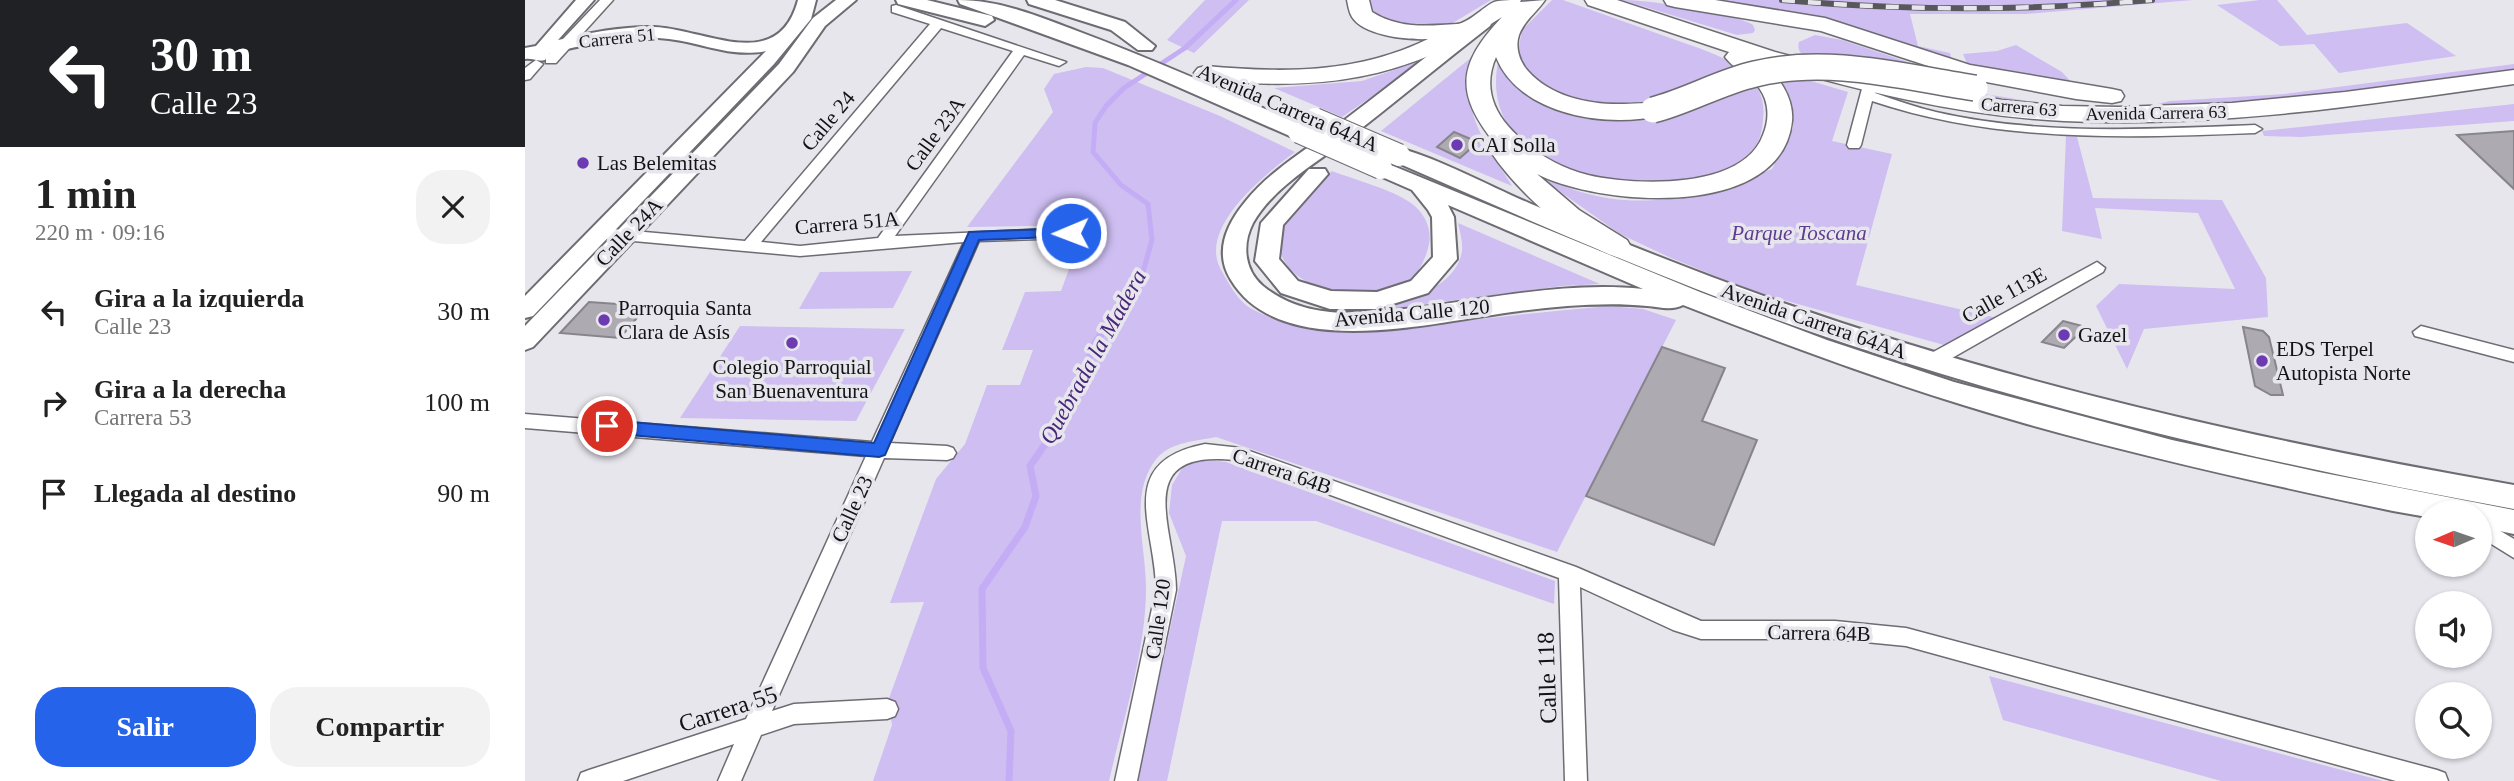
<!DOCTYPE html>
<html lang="es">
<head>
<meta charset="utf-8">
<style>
	body { margin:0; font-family:Georgia,serif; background:#f2f2f2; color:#222; height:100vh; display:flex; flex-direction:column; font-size:26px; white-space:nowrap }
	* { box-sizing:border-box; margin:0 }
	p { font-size:23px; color:#767676 }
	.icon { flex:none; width:38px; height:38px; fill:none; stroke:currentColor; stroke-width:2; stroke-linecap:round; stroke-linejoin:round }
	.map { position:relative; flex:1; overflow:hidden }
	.side { display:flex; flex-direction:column; background:#fff; width:525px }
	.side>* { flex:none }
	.guide { background:#202124; color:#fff; overflow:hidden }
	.needle { width:46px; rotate:268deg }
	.controls { position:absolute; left:1890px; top:500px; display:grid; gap:14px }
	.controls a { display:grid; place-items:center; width:77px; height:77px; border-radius:50%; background:#fff; box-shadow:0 2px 5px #0004; font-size:35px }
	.pin { position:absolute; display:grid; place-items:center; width:60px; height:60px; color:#fff; margin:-30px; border:4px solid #fff; border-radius:50%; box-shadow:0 2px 7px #0007 }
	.me { position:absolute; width:77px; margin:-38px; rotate:269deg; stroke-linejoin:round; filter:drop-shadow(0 0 5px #0008) }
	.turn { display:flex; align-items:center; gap:24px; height:147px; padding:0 35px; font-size:32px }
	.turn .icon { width:91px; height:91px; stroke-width:2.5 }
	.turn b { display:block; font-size:49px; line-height:60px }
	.round { display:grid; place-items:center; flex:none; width:74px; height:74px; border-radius:28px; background:#f2f2f2 }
	.headline { display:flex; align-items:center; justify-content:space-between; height:119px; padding:0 35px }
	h1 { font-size:42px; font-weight:700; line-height:52px }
	.action { display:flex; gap:14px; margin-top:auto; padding:14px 35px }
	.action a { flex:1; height:80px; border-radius:28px; background:#2563eb; color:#fff; font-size:28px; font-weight:700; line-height:80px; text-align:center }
	.action a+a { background:#f2f2f2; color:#222 }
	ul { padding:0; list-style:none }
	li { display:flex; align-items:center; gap:21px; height:91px; padding:0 35px }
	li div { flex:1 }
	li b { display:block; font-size:26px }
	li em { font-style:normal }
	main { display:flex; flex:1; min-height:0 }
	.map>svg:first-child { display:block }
	.green { fill:#cebef2 }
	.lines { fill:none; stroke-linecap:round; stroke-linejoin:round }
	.stream-far1 { stroke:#c4adf5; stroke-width:5 }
	.stream { stroke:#c4adf5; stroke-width:7 }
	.building { fill:#adabb1; stroke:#87858b; stroke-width:2 }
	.street-casing { stroke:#6e6c72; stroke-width:3 }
	.secondary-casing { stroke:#6e6c72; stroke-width:4 }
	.primary-casing { stroke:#6e6c72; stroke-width:4 }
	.highway-casing { stroke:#6e6c72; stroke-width:3 }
	.street { fill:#fff; fill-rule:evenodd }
	.secondary { fill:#fff; fill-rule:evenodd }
	.primary { fill:#fff; fill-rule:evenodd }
	.highway { fill:#fff; fill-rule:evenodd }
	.rail-casing { stroke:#58585b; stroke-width:6 }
	.rail { stroke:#e8e6ed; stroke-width:4.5; stroke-dasharray:13; stroke-linecap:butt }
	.primary-bridge-casing { stroke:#6e6c72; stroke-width:24; stroke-linecap:butt }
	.highway-bridge-casing { stroke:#6e6c72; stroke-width:28; stroke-linecap:butt }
	.primary-bridge { stroke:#fff; stroke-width:22 }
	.highway-bridge { stroke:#fff; stroke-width:25 }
	.route { fill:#2563eb; stroke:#184099; stroke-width:2 }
	.poi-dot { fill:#6c3ab1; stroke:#e8e6ed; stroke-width:2.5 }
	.labels { text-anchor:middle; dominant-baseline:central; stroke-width:7; stroke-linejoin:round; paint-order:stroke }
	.far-street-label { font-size:18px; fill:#131315; stroke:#e8e6ed }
	.street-label { font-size:21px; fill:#131315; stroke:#e8e6ed }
	.poi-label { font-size:21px; fill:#131315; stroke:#e8e6ed; text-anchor:start }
	.park-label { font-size:21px; font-style:italic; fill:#5d3c8f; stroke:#e8e6ed }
	.water-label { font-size:23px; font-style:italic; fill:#492779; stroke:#e8e6ed }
	.near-street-label { font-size:24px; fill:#131315; stroke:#e8e6ed }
</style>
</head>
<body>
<main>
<section class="side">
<div class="guide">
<div class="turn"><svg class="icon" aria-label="left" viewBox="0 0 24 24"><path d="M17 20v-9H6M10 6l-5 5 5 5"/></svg><div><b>30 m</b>Calle 23</div></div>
</div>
<div class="headline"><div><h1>1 min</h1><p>220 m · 09:16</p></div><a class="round"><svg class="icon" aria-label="close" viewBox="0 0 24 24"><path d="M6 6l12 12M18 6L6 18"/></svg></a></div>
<ul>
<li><svg class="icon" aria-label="left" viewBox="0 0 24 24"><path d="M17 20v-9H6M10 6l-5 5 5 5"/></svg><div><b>Gira a la izquierda</b><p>Calle 23</p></div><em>30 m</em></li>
<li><svg class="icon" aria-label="right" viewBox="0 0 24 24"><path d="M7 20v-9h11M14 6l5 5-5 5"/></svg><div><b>Gira a la derecha</b><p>Carrera 53</p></div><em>100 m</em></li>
<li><svg class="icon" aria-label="arrive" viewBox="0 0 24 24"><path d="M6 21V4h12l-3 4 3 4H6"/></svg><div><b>Llegada al destino</b></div><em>90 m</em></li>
</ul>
<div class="action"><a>Salir</a><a>Compartir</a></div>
</section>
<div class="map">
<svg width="1989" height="781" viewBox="0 0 1989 781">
	<rect width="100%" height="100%" fill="#e8e6ed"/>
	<g class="green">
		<path d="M680,0H724L669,53L642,40Z"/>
		<path d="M842,0H966L921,27L891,28L852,18L844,10Z"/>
		<path d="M1027,0H1038C1075,13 1111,26 1148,39C1170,47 1196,54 1215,69C1232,82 1241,98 1238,119C1237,132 1235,142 1226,152C1215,166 1195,172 1179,176C1102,197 952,171 973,62C1011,115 1040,109 1100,108L1040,99L999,71L992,56L997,30Z"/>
		<path d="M1097,0C1124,0 1207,12 1228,25L1230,30L1228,33L1212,35Z"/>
		<path d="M1187,0H1668L1501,14H1385L1393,46L1425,53L1427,61Z"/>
		<path d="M1735,0H1752L1782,35L1882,23L1931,56L1814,73L1789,44L1755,46L1692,5Z"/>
		<path d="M1290,35L1317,40L1431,78L1435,90L1503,101L1435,94L1288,62C1280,57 1271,53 1274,42Z"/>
		<path d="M1491,45L1537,72L1550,86L1443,66L1438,54L1472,51Z"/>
		<path d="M953,52C950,64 945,78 945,90C943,124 971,159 987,186L856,131Z"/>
		<path d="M901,59L817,117L749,88L837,81Z"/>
		<path d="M1989,64V72L1758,101L1607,110L1645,101L1760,94Z"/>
		<path d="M561,67L578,68L695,116L770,152C742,173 674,226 695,268C703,282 713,302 727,309C795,346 874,329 947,320C992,315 1038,310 1084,306L1118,309L1151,320L1032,552L691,437C671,441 646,442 632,458C603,493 621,547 621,588C621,651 598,720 584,781H348L367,725L363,701L399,602L365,603L411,479L440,444L462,385H495L508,350H477L500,292L536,291L560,225L442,227L528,112L519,89L529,74Z"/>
		<path d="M1242,68L1323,92L1307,141L1367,154L1331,285L1472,318L1419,345L1233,293L1146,258L1095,234L1006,171C1022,177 1039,187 1056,192C1121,212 1186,194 1247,169L1268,128L1265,97Z"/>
		<path d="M1989,104V121L1776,137L1739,136L1737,131Z"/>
		<path d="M1541,136L1552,137L1568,198L1697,200L1741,278L1743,317L1619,329L1602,369L1571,306L1594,284L1710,289L1673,213L1570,208L1577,239L1537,231Z"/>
		<path d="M807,171C830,180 866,189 886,203C899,212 907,228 904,244C901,259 893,275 880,284C836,315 718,280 765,212C776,197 794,184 807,171Z"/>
		<path d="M933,223L1075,284L1037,286L833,313C867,303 930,294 937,251C938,242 935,232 933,223Z"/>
		<path d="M387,271L368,308L274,309L295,272Z"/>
		<path d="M215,326L380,329L331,421L155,418Z"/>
		<path d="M674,459L701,462L1030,581L1029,604L791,521H697L642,781H612L661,556L644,513L647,485L658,467Z"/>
		<path d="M1464,676L1858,781H1696L1478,720Z"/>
	</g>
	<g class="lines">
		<path class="stream-far1" d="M578,332L618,272L627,240L623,204L596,185L568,152L570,123L581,106L599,88L660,48L711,0"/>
		<path class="stream" d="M484,781L486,731L458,668L457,589L500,527L511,496L505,466L541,414L570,343L579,330"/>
	</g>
	<g class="building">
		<path d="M1989,131V189L1932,135Z"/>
		<path d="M929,132L953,142L935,158L912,147Z"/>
		<path d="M64,302L122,306L95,338L35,333Z"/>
		<path d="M1538,321L1561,327L1539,348L1517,342Z"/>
		<path d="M1718,327L1738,331L1744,337L1758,395H1746L1730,386Z"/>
		<path d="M1137,347L1200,368L1177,421L1232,440L1189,545L1061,496Z"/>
	</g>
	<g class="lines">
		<g class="street-casing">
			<g id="street">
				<path d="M75,0H88L31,63H21V57Z"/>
				<path d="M371,5L541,62L534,66L499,55L370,236L546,228L554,233L546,238L454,241L365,443L422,446L428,448L431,453L428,458L422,460L359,458L247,711L269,704L362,699L370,702L373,709L370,716L362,719L269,724L236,735L216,781H193L209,744L98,781H53L56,773L64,770L221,719L341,456L0,428V414L347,442L439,242L275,256L75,238L67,233L75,228L220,241L405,24L367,12V6ZM416,28L488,51L353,238L275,246L236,242Z"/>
				<path d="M11,60L18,64L5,79L0,80V68Z"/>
				<path d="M1345,81L1352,85L1350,93C1370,100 1390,107 1411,112C1515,136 1624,129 1730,125L1737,129L1730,133C1600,138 1472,143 1347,101L1336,145L1334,148H1324L1322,145L1338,85Z"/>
				<path d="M1572,262L1580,268L1578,272L1413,366H1401L1398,361L1401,356Z"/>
				<path d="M1896,326L1989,350V362L1890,336L1888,332Z"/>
				<path d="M680,444L716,448L1051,567L1176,621H1310L1381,628L1912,770L1920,773L1923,781H1871L1381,646L1310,639H1176L1148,630L1055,587L1062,781H1040L1034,578L709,460C604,449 651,531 651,590L612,781H590L631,590C631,528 588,462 680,444Z"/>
				<path d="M1955,519L1989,539V558L1955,537Z"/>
			</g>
		</g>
		<g class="secondary-casing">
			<g id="secondary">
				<path d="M51,0H69L33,40C64,33 97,26 129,27C181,29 253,75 273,0H291L286,19L249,64L8,316L0,318V296L241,51C206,58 178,43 144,39C105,34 63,44 25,53L20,60C12,62 8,58 0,59V48L11,46Z"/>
				<path d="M311,0H331L300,26L268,72L8,347L0,350V326L254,64L288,18Z"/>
			</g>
		</g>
		<g class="primary-casing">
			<g id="primary">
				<path d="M371,0H402L467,16L469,20L460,26L373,4Z"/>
				<path d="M433,0C476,0 515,17 555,32C632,61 707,94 781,127L785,132L781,137H767L603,65L435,4Z"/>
				<path d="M502,0H530L600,22L630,46L627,50H613L586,30L504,4Z"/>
				<path d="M958,16L967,22L965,26C916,64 868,104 819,142C788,165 748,188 728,223C717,244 719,270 738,286C764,307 794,313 827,313C924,310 1021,279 1118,289L923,205L929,217L932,259L903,293L852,309H805L756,293L730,261L736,223L784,169H800L803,174L758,225L754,259L773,281L806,291L852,292L886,281L908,257L907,217L903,210L887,190L848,173L845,168L848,163L856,161L1175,292L1302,340L1429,382L1647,440L1794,472L1989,510V534L1955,527V513H1902V517L1868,511C1745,485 1623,458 1502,424C1385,391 1271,349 1158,305C1147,311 1134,307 1122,306C1080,302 1037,306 995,311C916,320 757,365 706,280C689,253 701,225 720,202C743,173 775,154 805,131C854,94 902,56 951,18Z"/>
				<path d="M874,148C915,159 964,186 1004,203C1083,237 1163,269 1244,298C1486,384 1736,441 1989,485V509C1763,468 1540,416 1322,344C1166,292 1017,226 866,160L863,155L866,150Z"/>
			</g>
		</g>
		<g class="highway-casing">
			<g id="highway">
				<path d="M822,0H844L847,12C874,29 902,26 932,24C944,23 958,7 969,2C976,0 988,0 996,0L995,2L1020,0C1012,12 999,21 994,35C990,47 994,61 1003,71C1026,97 1065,105 1099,104C1111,104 1124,102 1137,105L1140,110L1137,115C1082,129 994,115 971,57C960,82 965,105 983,126C1004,150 1032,167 1063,175C1110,186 1218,190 1238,135C1243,123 1244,111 1240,99C1232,77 1212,73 1200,57L1204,52L1063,5L1060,0H1092L1250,52L1358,80L1477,100L1537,106L1594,107L1707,103L1820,92L1989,70V84C1840,105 1690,128 1539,121C1436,116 1335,91 1236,62C1254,76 1269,98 1267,121C1257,221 1074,206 1012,174L1054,210L1102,240L1106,247L1102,254L1092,257C1049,244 990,189 966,152L972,146C930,94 931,66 977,17C878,81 796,91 681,80L673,78L669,73L673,68L681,66C758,73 831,74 903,39C883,40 839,36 827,17C824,12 823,5 822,0Z"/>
				<path d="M1139,0H1190L1300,18L1445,65L1587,89L1596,91L1599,96L1596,101L1587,103L1551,99L1440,78L1296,31L1150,7L1142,5Z"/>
			</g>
		</g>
		<use href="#street" class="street"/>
		<use href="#secondary" class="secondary"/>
		<use href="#primary" class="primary"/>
		<use href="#highway" class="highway"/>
		<g class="rail-casing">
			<path id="rail" d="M1257,0C1381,11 1503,11 1627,0"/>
		</g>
		<use href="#rail" class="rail"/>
		<g class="primary-bridge-casing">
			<g id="primary-bridge">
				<path d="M790,119L874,155"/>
				<path d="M774,132L856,168"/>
			</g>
		</g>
		<g class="highway-bridge-casing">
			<path id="highway-bridge" d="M1128,110C1163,101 1195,82 1230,74C1303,56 1378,77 1450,88"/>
		</g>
		<use href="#primary-bridge" class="primary-bridge"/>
		<use href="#highway-bridge" class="highway-bridge"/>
	</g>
	<path class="route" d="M546,228L553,233L551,236L454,240L360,455L354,457L82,433L73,426L82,420L349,443L444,232Z"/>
	<g class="poi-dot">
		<circle cx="932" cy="145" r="7"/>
		<circle cx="58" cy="163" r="7"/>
		<circle cx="79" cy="320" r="7"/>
		<circle cx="1539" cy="335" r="7"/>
		<circle cx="267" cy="343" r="7"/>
		<circle cx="1737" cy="361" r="7"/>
	</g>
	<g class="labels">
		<g class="far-street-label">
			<text transform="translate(92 38) rotate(-6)">Carrera 51</text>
			<text transform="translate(1494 107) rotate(5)">Carrera 63</text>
			<text transform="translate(1631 113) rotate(-1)">Avenida Carrera 63</text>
		</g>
		<g class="street-label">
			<text transform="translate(763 108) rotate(23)">Avenida Carrera 64AA</text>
			<text transform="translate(303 121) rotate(-50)">Calle 24</text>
			<text transform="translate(410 134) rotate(-54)">Calle 23A</text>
			<text transform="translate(322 223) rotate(-5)">Carrera 51A</text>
			<text transform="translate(104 232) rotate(-46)">Calle 24A</text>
			<text transform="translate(1479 295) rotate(-29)">Calle 113E</text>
			<text transform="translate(887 313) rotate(-5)">Avenida Calle 120</text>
			<text transform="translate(1289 321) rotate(19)">Avenida Carrera 64AA</text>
			<text transform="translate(757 471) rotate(19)">Carrera 64B</text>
			<text transform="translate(327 509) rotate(-65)">Calle 23</text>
			<text transform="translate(633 619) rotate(-82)">Calle 120</text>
			<text transform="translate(1294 633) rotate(1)">Carrera 64B</text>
		</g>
		<g class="poi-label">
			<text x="946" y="145">CAI Solla</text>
			<text x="72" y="163">Las Belemitas</text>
			<text x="93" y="308">Parroquia Santa<tspan x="93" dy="24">Clara de Asís</tspan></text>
			<text x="1553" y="335">Gazel</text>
			<text x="1751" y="349">EDS Terpel<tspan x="1751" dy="24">Autopista Norte</tspan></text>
			<text x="267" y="367" text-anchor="middle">Colegio Parroquial<tspan x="267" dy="24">San Buenaventura</tspan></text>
		</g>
		<g class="park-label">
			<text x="1274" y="233">Parque Toscana</text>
		</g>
		<g class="water-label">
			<text transform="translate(568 357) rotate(-61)">Quebrada la Madera</text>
		</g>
		<g class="near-street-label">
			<text transform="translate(1022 678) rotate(-92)">Calle 118</text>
			<text transform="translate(203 709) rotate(-18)">Carrera 55</text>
		</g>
	</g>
</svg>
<div class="controls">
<a><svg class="needle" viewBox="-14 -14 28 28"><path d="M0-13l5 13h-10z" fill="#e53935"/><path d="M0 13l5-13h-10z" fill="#767676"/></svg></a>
<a><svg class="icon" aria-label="sound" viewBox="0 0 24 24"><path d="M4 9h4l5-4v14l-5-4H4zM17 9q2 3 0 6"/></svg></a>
<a><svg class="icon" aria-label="search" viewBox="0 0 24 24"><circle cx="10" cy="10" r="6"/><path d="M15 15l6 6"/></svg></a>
</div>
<div class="pin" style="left:82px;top:426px;background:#d93025"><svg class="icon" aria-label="arrive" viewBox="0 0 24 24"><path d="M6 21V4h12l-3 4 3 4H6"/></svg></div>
<svg class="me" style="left:546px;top:233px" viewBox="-20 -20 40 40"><circle r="17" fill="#2563eb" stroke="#fff" stroke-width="3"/><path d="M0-11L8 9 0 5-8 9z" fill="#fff"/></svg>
</div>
</main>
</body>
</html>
